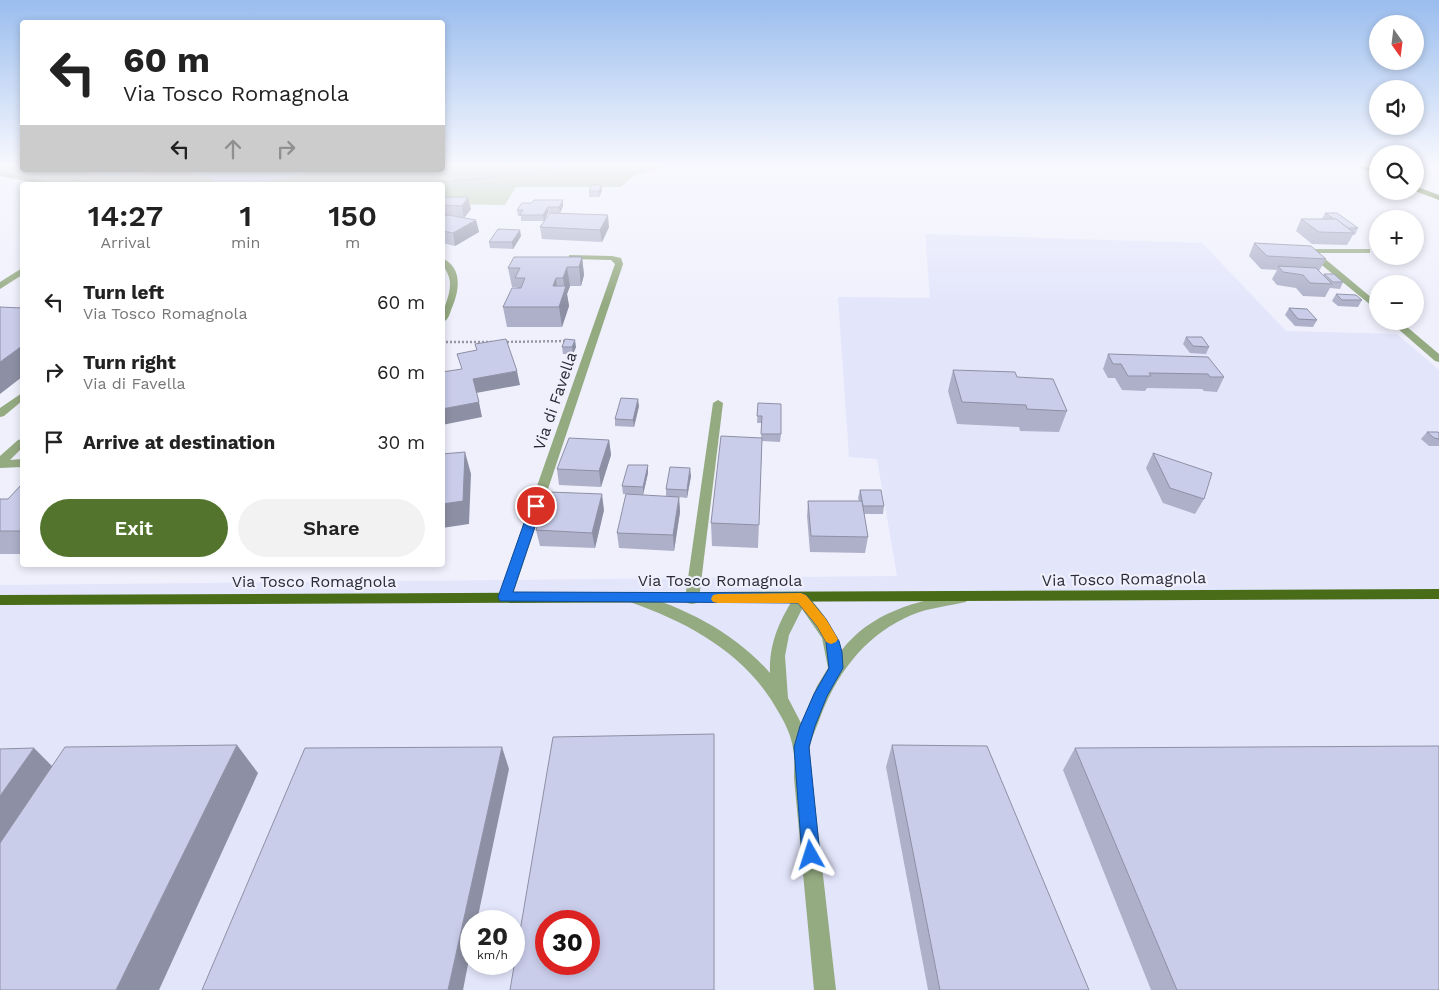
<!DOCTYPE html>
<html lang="en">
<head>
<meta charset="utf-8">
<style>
	body { margin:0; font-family:"Work Sans",sans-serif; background:#f2f2f2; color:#222; height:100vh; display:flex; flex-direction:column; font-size:19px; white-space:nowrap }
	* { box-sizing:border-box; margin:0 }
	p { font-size:16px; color:#767676 }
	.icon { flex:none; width:28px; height:28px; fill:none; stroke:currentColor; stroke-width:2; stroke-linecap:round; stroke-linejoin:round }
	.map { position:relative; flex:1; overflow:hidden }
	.side { position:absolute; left:20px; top:182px; width:425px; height:385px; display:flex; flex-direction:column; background:#fff; border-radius:5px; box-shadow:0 2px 8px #0003 }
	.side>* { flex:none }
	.banner { position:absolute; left:20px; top:20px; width:425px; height:152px; border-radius:5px; box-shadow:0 2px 8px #0003; background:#fff; color:#222; overflow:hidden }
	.needle { width:32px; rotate:166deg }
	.buttons { position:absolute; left:1369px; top:15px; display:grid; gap:10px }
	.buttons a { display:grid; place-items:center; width:55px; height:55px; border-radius:50%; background:#fff; box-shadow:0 2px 8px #0003; font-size:25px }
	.speed { position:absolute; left:460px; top:910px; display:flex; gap:10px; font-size:25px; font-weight:700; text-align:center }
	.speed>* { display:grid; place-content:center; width:65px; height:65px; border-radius:50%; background:#fff; box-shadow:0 2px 8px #0003; line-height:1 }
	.speed small { font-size:12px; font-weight:400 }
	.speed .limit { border:8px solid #d22; background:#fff; color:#111 }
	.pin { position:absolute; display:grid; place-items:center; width:42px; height:42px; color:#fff; margin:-21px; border:2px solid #fff; border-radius:50%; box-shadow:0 1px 5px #0007 }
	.me { position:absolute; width:55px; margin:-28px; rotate:354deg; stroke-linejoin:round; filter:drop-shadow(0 0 4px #0008) }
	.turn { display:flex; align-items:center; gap:18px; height:105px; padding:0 20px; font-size:22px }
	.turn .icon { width:65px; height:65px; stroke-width:2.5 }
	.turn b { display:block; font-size:35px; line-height:42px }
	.lanes { display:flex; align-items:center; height:48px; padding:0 20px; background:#0003; justify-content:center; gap:25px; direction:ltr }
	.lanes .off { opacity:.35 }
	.eta { display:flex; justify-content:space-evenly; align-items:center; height:85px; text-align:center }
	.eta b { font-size:30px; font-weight:600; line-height:35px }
	.button { display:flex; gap:10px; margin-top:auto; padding:10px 20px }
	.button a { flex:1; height:58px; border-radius:30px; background:#52742c; color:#fff; font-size:20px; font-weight:600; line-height:58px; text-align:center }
	.button a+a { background:#f2f2f2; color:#222 }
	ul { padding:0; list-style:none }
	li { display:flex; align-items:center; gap:15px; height:70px; padding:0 20px }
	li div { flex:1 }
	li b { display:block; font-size:19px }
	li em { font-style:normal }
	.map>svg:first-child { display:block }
	.built { fill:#e3e5fb; fill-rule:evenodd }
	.green { fill:#b6c9a7 }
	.water { fill:#c6caf8 }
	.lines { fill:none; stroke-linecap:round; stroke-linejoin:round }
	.path-far1 { stroke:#9697a3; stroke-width:2; stroke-dasharray:1 1; stroke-linecap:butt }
	.path { stroke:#9697a3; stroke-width:2.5; stroke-dasharray:2 2; stroke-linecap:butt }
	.minor { fill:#94aa81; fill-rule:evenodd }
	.major { fill:#486c18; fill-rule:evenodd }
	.wall { fill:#aeb0c9 }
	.shaded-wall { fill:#8d90a4 }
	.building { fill:#cacdea; stroke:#8d90a4; fill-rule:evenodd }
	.route { fill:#1a73e8; stroke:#114b97 }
	.slow { fill:#f59e0b }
	.labels { text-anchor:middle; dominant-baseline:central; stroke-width:4.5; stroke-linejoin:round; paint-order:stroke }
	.street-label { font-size:16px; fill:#292a35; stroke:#eff0fc }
</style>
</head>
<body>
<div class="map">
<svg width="1439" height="990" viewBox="0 0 1439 990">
	<rect width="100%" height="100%" fill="#eff0fc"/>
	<path class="built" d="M925,234L1202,243L1286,331L1397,334L1439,370V990H0V585L897,576L877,459L849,457L838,297L930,298ZM471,921H514V964H471ZM546,921H589V964H546Z"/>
	<path class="green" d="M0,166H22V170H442L443,166H667L633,176L621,187H516L505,205L443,204L442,185H72L0,173Z"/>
	<path class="water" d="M74,170H312C291,180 234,188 213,181L212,178C167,163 119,184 74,170Z"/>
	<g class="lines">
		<g class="path-far1">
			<path d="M72,179L106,185"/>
			<path d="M405,185L479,179L564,166"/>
		</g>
		<g class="path">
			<path d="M442,342H494"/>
			<path d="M503,342L567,341"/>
		</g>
		<g class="minor">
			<path d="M0,172L58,183L61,185H47L0,176Z"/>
			<path d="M1307,249H1370V253H1318L1378,303V311L1307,253Z"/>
			<path d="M569,255L612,256L621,258L623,264L512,597L510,601L505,602L500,601L498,597L615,264L611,260L572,259H569Z"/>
			<path d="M442,258C464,268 459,293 451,310C449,316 448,320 442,323C442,308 450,298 450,284C450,273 442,267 442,258Z"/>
			<path d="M19,270H22V275L0,289V282Z"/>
			<path d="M1389,321H1400L1439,354V362L1435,361Z"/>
			<path d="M22,393V401L4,416L0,417V408Z"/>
			<path d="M718,400L723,403L699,599L697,603L692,604L687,603L685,599L713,403Z"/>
			<path d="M22,439V448L10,460L22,459V467L0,468V456L18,440Z"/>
			<path d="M635,593C686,608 735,633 770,673C769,642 780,620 796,594C813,589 837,636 841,651C871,612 916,601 961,593L966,594L968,598L966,602L961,603C942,607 922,609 905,618C863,638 836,675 820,718C817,727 811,738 810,747C809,757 812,768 812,778L836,990H814L794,778C794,768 795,757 793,748C791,735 785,723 779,713C748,655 690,623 630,602L628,598L630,594ZM802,609L822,638L828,668L817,686L801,723L788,698L785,656L789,635Z"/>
		</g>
		<g class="major">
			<path d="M1356,166H1365L1378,171V176Z"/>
			<path d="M1415,186L1439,195V200L1415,191Z"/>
			<path d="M1439,589V599L0,605V595Z"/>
		</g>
	</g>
	<g class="wall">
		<path d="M601,185L602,191L599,197H589V191Z"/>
		<path d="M442,197L471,209L464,218L476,220L479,232L455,246L442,243Z"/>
		<path d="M531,203L563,206L560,213L609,227L602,242L542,239L540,227L550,213H548L544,221H521V216H518L517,210Z"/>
		<path d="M1325,213L1358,228L1355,235H1353L1347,245L1312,244L1296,231L1301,219H1322Z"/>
		<path d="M521,236L513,249L490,248L489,242Z"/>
		<path d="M1254,243L1326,259L1319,271L1324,275V274L1343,282L1340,289L1330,288L1325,297L1303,296L1296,288L1277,285L1272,279L1277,270L1261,269L1249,256Z"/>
		<path d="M582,257L584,275L581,286H570L567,294L569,306L562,327H507L503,307L517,288V287H512L508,268Z"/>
		<path d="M1336,294L1362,300L1358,307L1338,306L1332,301Z"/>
		<path d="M1289,308L1317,320L1313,327L1295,326L1285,315Z"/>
		<path d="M1186,337L1209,347L1206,354L1190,353L1183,344Z"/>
		<path d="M562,347H576L573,354H563Z"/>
		<path d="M1108,354L1224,377L1217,392L1204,391L1202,389L1147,388L1145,391L1122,390L1115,378H1108L1103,369Z"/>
		<path d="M953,370L1017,377L1067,411L1059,432L1020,431L1019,427L957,424L948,391Z"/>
		<path d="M758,403L781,434L780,442L762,441L758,548L712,546L711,523L761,438L762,423H757Z"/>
		<path d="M639,406L634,427L615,426V419Z"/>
		<path d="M1427,432L1439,433V446H1429L1421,439Z"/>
		<path d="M609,440L611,455L601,487L559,485L557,469Z"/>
		<path d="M1153,453L1204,499L1195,514L1163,503L1146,468Z"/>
		<path d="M648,465V473L643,495L623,494L622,486Z"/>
		<path d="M691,476L687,498L679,497L680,512L674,551L619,548L617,533L666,496V489Z"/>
		<path d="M22,484V554H0V499H8Z"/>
		<path d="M860,490L884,506L883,514H864L868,537L865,553L810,552L807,516L808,501H859L858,498Z"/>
		<path d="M604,510L595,548L540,546L536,530Z"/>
		<path d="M892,745L1089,990H928L886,767Z"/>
		<path d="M1075,748L1439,990H1151L1063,770Z"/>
	</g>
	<g class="shaded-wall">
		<path d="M601,185L602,191L599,197V191Z"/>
		<path d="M468,197L471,209L464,218L462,206Z"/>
		<path d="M563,200V206L560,213L559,207Z"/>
		<path d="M548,207V213L544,221L543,215Z"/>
		<path d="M608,215L609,227L602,242L600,230Z"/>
		<path d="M476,220L479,232L455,246L453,233Z"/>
		<path d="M520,230L521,236L513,249L512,242Z"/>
		<path d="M582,257L584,275L581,286L579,267Z"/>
		<path d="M567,267L570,286L567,294L569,306L562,327L559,307L565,290L563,278Z"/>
		<path d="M556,278L558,298L553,286Z"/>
		<path d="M575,340L576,347L573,354L572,347Z"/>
		<path d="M22,346V377L0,394V362Z"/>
		<path d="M517,371L520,385L476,393L473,379Z"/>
		<path d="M638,399L639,406L634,427L633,420Z"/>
		<path d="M479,402L482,417L442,425V409Z"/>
		<path d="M609,440L611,455L601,487L599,471Z"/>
		<path d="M465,452L471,474L469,524L442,528V504Z"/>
		<path d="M648,465V473L643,495V487Z"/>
		<path d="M690,468L691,476L687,498V490Z"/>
		<path d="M602,494L604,510L595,548L592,533Z"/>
		<path d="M679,497L680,512L674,551L673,535Z"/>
		<path d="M237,745L258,773L159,990H116Z"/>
		<path d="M502,747L509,769L477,921H471V949L463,990H448Z"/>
		<path d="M34,748L57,771L0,856V796Z"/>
	</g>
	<g class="building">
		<path d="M592,185H601L599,191H589Z"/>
		<path d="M442,197H468L462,206L442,205Z"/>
		<path d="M534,200H563L559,207H548L543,215H520L523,210H517L522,203H531Z"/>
		<path d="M550,213L608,215L600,230L540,227Z"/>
		<path d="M1325,213H1337L1358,228H1348L1336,219H1334Z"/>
		<path d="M448,215L476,220L453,233L442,231V216Z"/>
		<path d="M1301,219H1336L1354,233L1319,232Z"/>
		<path d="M498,229L520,230L512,242H489Z"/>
		<path d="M1254,243L1311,246L1326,259L1267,256Z"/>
		<path d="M514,257H582L579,267H567L563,278H556L553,286H566L559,307H503L512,288H521L525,278H515L520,268H508Z"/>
		<path d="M1278,266L1316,268L1332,284L1310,283L1303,275L1283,272Z"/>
		<path d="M1324,274H1334L1343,282H1333Z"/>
		<path d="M1336,294L1356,295L1362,300H1342Z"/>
		<path d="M0,307L22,308V346L0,362Z"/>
		<path d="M1289,308L1307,309L1317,320L1298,319Z"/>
		<path d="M1186,337H1202L1209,347L1193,346Z"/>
		<path d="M506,339L517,371L473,379L479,402L442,409V372L462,369L457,354L477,350L475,344Z"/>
		<path d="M565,339L575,340L572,347H562Z"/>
		<path d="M1108,354L1208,357L1224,377H1210L1208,374L1149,373L1151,376H1128L1121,364H1113Z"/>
		<path d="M953,370L1015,372L1017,377L1053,379L1067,411L1027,409L1026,405L962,402Z"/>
		<path d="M621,398L638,399L633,420L615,419Z"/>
		<path d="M758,403L781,404V434H761L762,416H757Z"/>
		<path d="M1427,432H1438L1439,433V439L1434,438Z"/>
		<path d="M721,436L762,438L759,525L711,523Z"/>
		<path d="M569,438L609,440L599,471L557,469Z"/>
		<path d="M465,452L463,501L442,504V454Z"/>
		<path d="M1153,453L1212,473L1204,499L1170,488Z"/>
		<path d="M628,465H648L643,487L622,486Z"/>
		<path d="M670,467L690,468L687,490L666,489Z"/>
		<path d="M22,484V531H0V499H8Z"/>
		<path d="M860,490H881L884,506H863Z"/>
		<path d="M549,492L602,494L592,533L536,530Z"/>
		<path d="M626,494L679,497L673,535L617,533Z"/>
		<path d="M808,501H862L868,537L811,536Z"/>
		<path d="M714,734V990H510L553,737ZM546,921H589V964H546Z"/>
		<path d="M237,745L116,990H0V843L65,747Z"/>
		<path d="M892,745L987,746L1089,990H940Z"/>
		<path d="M1439,746V990H1177L1075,748Z"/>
		<path d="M502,747L448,990H202L305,748Z"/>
		<path d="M34,748L0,796V749Z"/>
	</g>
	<linearGradient id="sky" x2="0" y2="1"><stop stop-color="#9abdee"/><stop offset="0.54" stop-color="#f8f8fe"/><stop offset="1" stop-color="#f8f8fe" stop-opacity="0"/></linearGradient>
	<rect width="1439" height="305" fill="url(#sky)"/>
	<path class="route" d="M536,503L542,506L513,592L801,593L806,595L826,619L839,641L842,652L843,668L827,696L815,726L809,747L820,855L817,861L811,864L805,861L802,855L794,747L800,726L814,694L829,668L826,642L817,626L798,603L500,601L498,597L530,506Z"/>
	<path class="slow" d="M801,593L806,595L826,619L838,639L836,642L831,644L826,642L817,626L798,603H718L713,602L711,599L713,595L718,594Z"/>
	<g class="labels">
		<g class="street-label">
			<text transform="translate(555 401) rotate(-71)">Via di Favella</text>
			<text transform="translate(1124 579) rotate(-1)">Via Tosco Romagnola</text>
			<text x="720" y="580">Via Tosco Romagnola</text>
			<text x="314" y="581">Via Tosco Romagnola</text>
		</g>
	</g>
</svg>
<div class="buttons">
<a><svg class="needle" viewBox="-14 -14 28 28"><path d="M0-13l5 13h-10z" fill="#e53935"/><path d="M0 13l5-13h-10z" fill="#767676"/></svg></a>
<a><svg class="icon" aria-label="sound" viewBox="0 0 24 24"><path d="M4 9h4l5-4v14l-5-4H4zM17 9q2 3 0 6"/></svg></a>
<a><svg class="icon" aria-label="search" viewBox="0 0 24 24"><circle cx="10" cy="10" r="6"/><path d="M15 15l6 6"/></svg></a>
<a>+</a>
<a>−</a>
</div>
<div class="speed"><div>20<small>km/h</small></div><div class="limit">30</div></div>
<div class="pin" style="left:536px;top:506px;background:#d93025"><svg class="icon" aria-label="arrive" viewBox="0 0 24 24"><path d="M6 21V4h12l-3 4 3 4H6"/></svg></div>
<svg class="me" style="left:811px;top:855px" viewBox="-20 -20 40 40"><path d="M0-17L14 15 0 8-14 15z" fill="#1a73e8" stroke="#fff" stroke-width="4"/></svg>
<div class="banner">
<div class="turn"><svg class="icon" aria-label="left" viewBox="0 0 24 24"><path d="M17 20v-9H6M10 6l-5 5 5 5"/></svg><div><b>60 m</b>Via Tosco Romagnola</div></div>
<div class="lanes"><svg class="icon" aria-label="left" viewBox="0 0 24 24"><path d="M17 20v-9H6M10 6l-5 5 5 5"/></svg><svg class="icon off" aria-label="ahead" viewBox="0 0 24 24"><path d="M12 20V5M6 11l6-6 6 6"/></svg><svg class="icon off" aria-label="right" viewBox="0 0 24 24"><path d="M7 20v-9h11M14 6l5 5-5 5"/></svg></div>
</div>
<section class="side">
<div class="eta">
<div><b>14:27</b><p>Arrival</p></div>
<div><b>1</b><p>min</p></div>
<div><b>150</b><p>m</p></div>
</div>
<ul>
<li><svg class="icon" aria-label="left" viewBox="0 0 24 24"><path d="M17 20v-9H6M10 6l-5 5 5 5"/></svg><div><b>Turn left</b><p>Via Tosco Romagnola</p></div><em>60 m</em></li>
<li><svg class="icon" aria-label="right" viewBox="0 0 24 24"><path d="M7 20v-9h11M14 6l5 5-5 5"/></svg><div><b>Turn right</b><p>Via di Favella</p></div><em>60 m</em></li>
<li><svg class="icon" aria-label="arrive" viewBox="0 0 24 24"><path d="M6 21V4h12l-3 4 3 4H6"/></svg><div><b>Arrive at destination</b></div><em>30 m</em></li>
</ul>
<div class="button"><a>Exit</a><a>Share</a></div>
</section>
</div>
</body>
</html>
